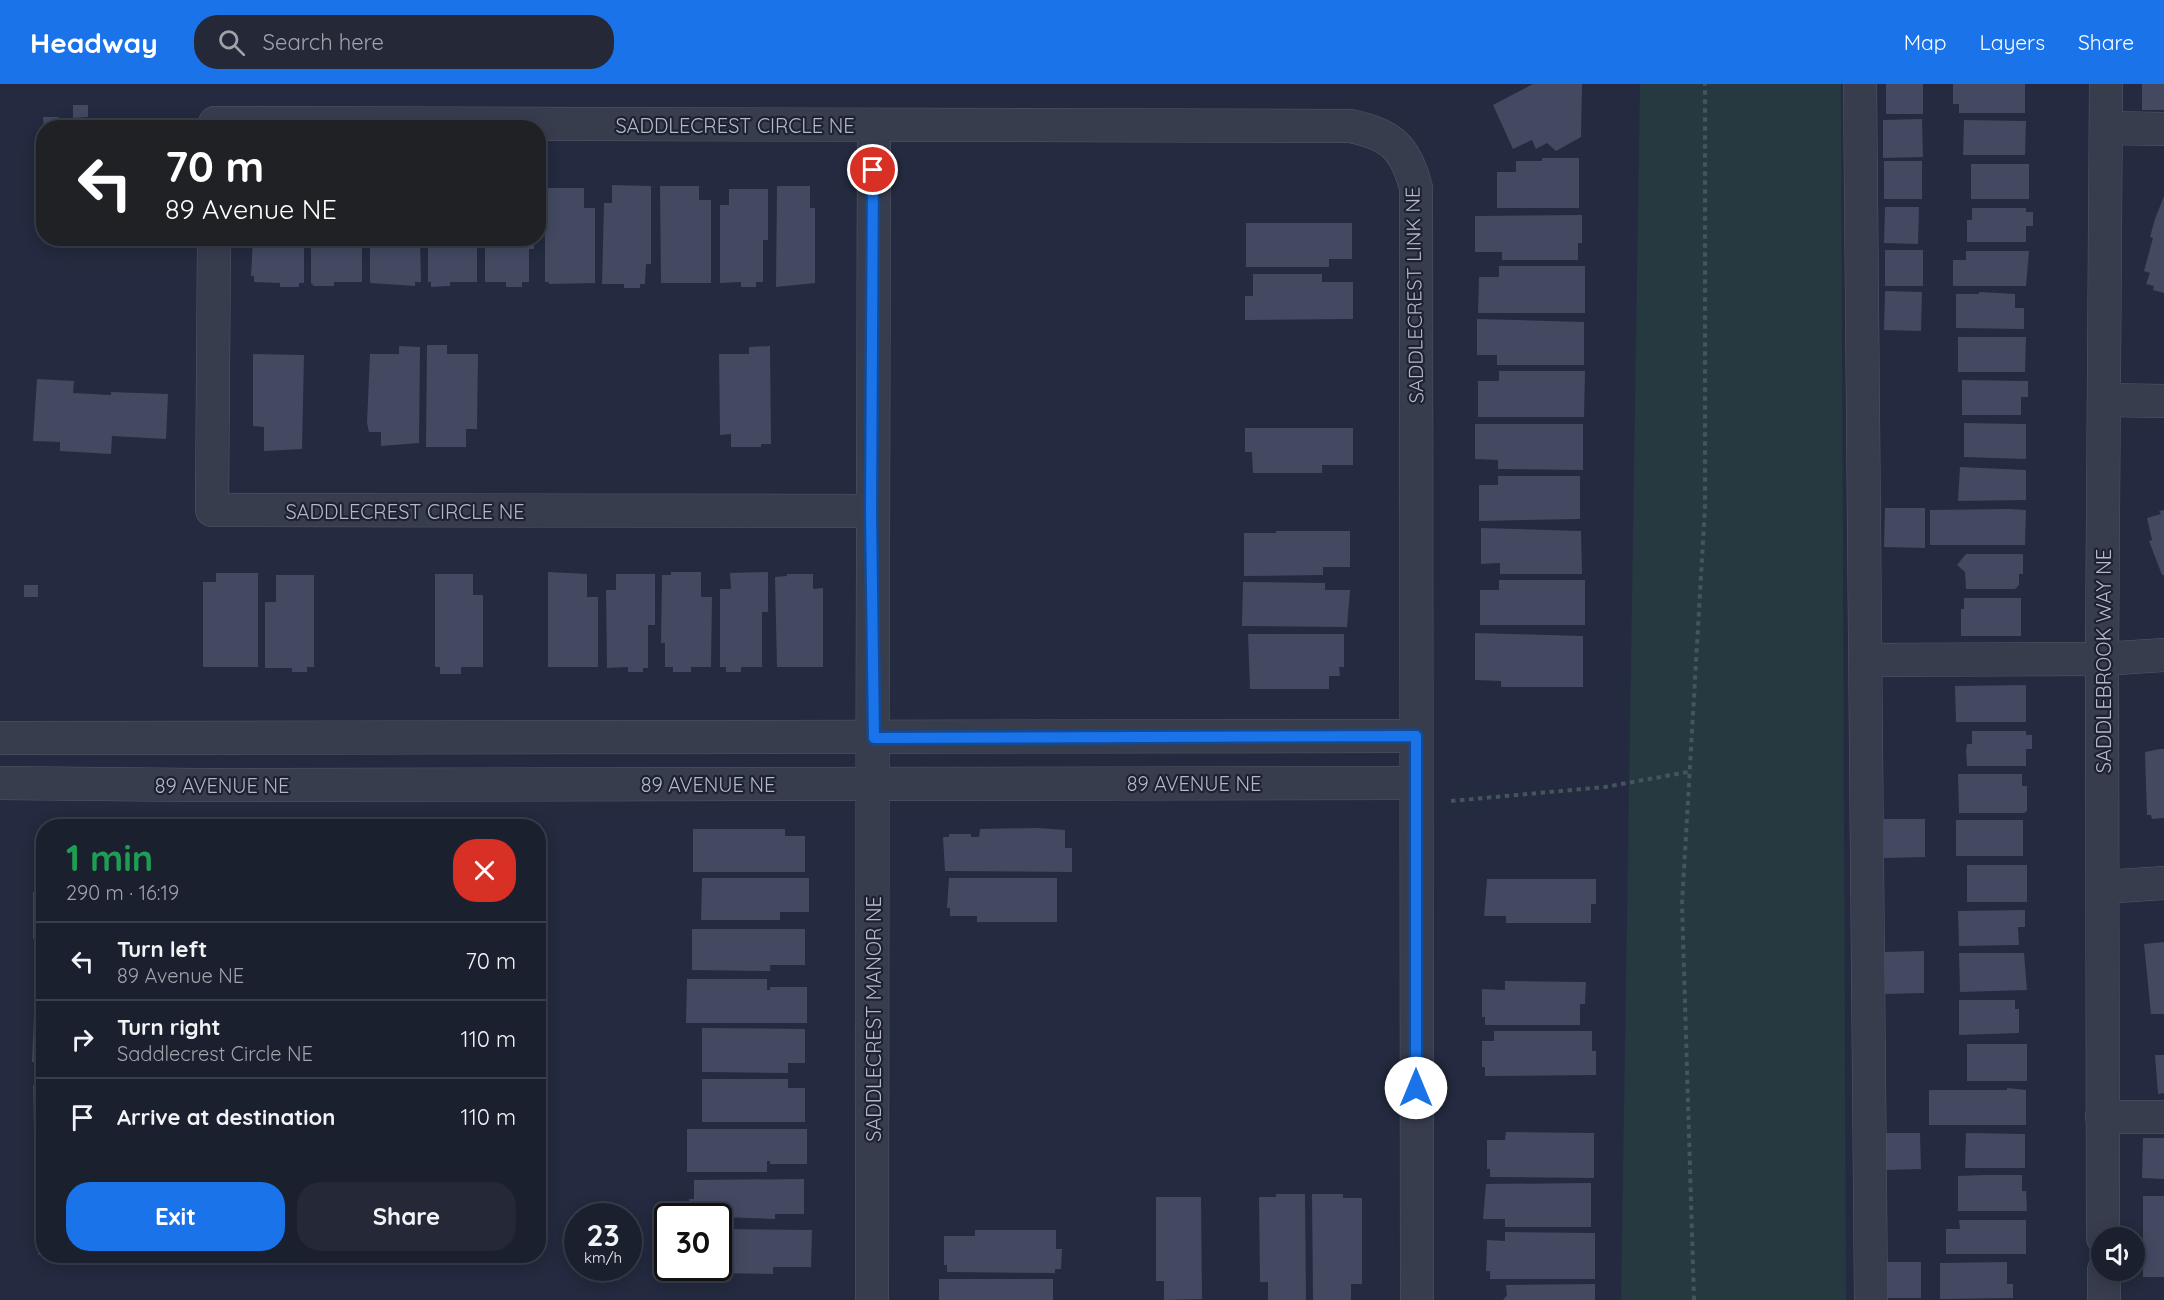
<!DOCTYPE html>
<html lang="en">
<head>
<meta charset="utf-8">
<style>
	body { margin:0; font-family:Quicksand,sans-serif; background:#242837; color:#f1f3f6; height:100vh; display:flex; flex-direction:column; font-size:22px; white-space:nowrap }
	* { box-sizing:border-box; margin:0 }
	p { font-size:20px; color:#a0a3aa }
	.icon { flex:none; width:33px; height:33px; fill:none; stroke:currentColor; stroke-width:2; stroke-linecap:round; stroke-linejoin:round }
	.map { position:relative; flex:1; overflow:hidden }
	.side { position:absolute; left:36px; top:735px; width:510px; height:444px; display:flex; flex-direction:column; background:#1b202f; border-radius:24px; box-shadow:0 3px 15px #0003,0 0 0 2px #393e4b }
	.side>* { flex:none }
	.guide { position:absolute; left:36px; top:36px; width:510px; height:126px; border-radius:24px; box-shadow:0 3px 15px #0003,0 0 0 2px #393e4b; background:#202124; color:#fff; overflow:hidden }
	.tools { position:absolute; left:2091px; top:1143px; display:grid; gap:12px }
	.tools a { display:grid; place-items:center; width:54px; height:54px; border-radius:50%; background:#1b202f; box-shadow:0 3px 15px #0003,0 0 0 2px #393e4b; font-size:30px }
	.speed { position:absolute; left:564px; top:1119px; display:flex; gap:12px; font-size:30px; font-weight:700; text-align:center }
	.speed>* { display:grid; place-content:center; width:78px; height:78px; border-radius:50%; background:#1b202f; box-shadow:0 3px 15px #0003,0 0 0 2px #393e4b; line-height:1 }
	.speed small { font-size:15px; font-weight:400 }
	.speed .limit { border:3px solid #111; border-radius:9px; background:#fff; color:#111 }
	.pin { position:absolute; display:grid; place-items:center; width:51px; height:51px; color:#fff; margin:-26px; border:3px solid #fff; border-radius:50%; box-shadow:0 2px 6px #0007 }
	.me { position:absolute; width:66px; margin:-33px; rotate:0deg; stroke-linejoin:round; filter:drop-shadow(0 0 4px #0008) }
	.turn { display:flex; align-items:center; gap:21px; height:126px; padding:0 30px; font-size:27px }
	.turn .icon { width:78px; height:78px; stroke-width:2.5 }
	.turn b { display:block; font-size:42px; line-height:51px }
	.round { display:grid; place-items:center; flex:none; width:63px; height:63px; border-radius:24px; background:#242837 }
	.summary { display:flex; align-items:center; justify-content:space-between; height:102px; padding:0 30px }
	h1 { font-size:36px; font-weight:700; line-height:45px; color:#1e9e55 }
	.action { display:flex; gap:12px; margin-top:auto; padding:12px 30px }
	.action a { flex:1; height:69px; border-radius:24px; background:#1a73e8; color:#fff; font-size:24px; font-weight:700; line-height:69px; text-align:center }
	.action a+a { background:#242837; color:#f1f3f6 }
	ul { padding:0; list-style:none }
	li { display:flex; align-items:center; gap:18px; height:78px; padding:0 30px; border-top:2px solid #393e4b }
	li div { flex:1 }
	li b { display:block; font-size:22px }
	li em { font-style:normal }
	header { display:flex; align-items:center; gap:36px; box-sizing:border-box; height:84px; padding:0 30px; background:#1a73e8; color:#fff }
	header strong { font-size:28px }
	nav { display:flex; gap:33px; margin-inline-start:auto; font-size:21px }
	.search { width:420px; height:54px; background:#242837; display:flex; align-items:center; gap:15px; box-sizing:border-box; padding:0 21px; border-radius:24px; color:#a0a3aa; font-size:22px }
	.map>svg:first-child { display:block }
	.green { fill:#263840 }
	.building { fill:#424961 }
	.lines { fill:none; stroke-linecap:round; stroke-linejoin:round }
	.minor-casing { stroke:#535869; stroke-width:34 }
	.path { stroke:#44555c; stroke-width:4; stroke-dasharray:4.5 4.5; stroke-linecap:butt }
	.minor { stroke:#383d4e; stroke-width:33 }
	.route-casing { stroke:#114b97; stroke-width:15 }
	.route { stroke:#1a73e8; stroke-width:10 }
	.labels { text-anchor:middle; dominant-baseline:central; stroke-width:4.5; stroke-linejoin:round; paint-order:stroke }
	.street-label { font-size:20px; fill:#b4b8c9; stroke:#1d2233 }
</style>
</head>
<body>
<header>
<strong>Headway</strong>
<div class="search"><svg class="icon" aria-label="search" viewBox="0 0 24 24"><circle cx="10" cy="10" r="6"/><path d="M15 15l6 6"/></svg>Search here</div>
<nav><a>Map</a><a>Layers</a><a>Share</a></nav>
</header>
<div class="map">
<svg width="2164" height="1216" viewBox="0 0 2164 1216">
	<rect width="100%" height="100%" fill="#242a3f"/>
	<path class="green" d="M1640,0H1841L1846,1216H1621Z"/>
	<g class="building">
		<path d="M1533,0H1582L1581,53L1556,67L1547,59L1536,65L1532,56L1513,65L1493,21Z"/>
		<rect x="1886" y="0" width="37" height="30"/>
		<path d="M1953,0H2025V29H1959V20H1953Z"/>
		<rect x="2142" y="0" width="22" height="26"/>
		<path d="M73,21H88V33L73,34Z"/>
		<path d="M43,33H59V44H44Z"/>
		<path d="M1922,35L1923,73L1883,74V36Z"/>
		<path d="M1964,36L2026,37L2025,71H1963Z"/>
		<path d="M1542,74H1579V124H1497V88H1516V77H1542Z"/>
		<rect x="1884" y="77" width="38" height="38"/>
		<rect x="1971" y="80" width="58" height="35"/>
		<path d="M612,101L651,102V180H646L645,200H640V204H624V200H602L604,119H612Z"/>
		<path d="M660,102H699V116H711V199H661Z"/>
		<path d="M777,102H810V124H815V199L776,203Z"/>
		<path d="M545,104H584V124H595V199L549,200V198H545Z"/>
		<path d="M729,105H768V156H763V198H756V203H741V198L720,199V121H729Z"/>
		<path d="M2164,112V209L2153,206L2154,202L2146,200L2150,189L2144,187L2153,154L2150,153L2155,135Z"/>
		<path d="M1885,123H1919L1918,160L1884,159Z"/>
		<path d="M1972,124H2026V128H2033V142H2026V158H1967V136H1972Z"/>
		<path d="M1582,131V159H1578V176H1502V168H1475V132Z"/>
		<path d="M1246,139H1352V175H1329V183H1246Z"/>
		<path d="M253,154H304V199H299V203H280V199L254,198V192H251Z"/>
		<path d="M311,154H362V198H334V202H314L311,199Z"/>
		<path d="M370,154H420L421,198H415V202L370,199Z"/>
		<path d="M428,154H477V198H450V202L431,203V198H428Z"/>
		<path d="M485,154H534V165H529V198H522V203H506V198H485Z"/>
		<rect x="1885" y="166" width="38" height="36"/>
		<path d="M1966,167H2029L2026,202H1953V176H1966Z"/>
		<path d="M1499,182H1585V229H1478L1479,193H1499Z"/>
		<path d="M1253,190H1322V198H1353V235L1245,236V212H1253Z"/>
		<path d="M1885,207L1922,208L1921,247L1884,246Z"/>
		<path d="M1979,208L2015,210V224H2024V245L1956,244V210H1979Z"/>
		<path d="M1477,235L1584,238V281H1497V271H1477Z"/>
		<path d="M1958,253H2026L2025,288H1958Z"/>
		<path d="M427,261H447V270H478L477,345H466V363H426Z"/>
		<path d="M399,262L420,263L419,359L381,362V348H369L367,339L370,270H399Z"/>
		<path d="M770,262L771,360H761V363H731V350L720,351L719,270H749V263Z"/>
		<path d="M253,270L304,271L302,365L264,367V343L253,342Z"/>
		<path d="M1499,287H1585L1584,333H1478V297H1499Z"/>
		<path d="M37,295L74,297L73,309L111,311V308L168,310L166,355L112,352L111,370L60,367V358L33,357Z"/>
		<path d="M1962,296L2028,297V313H2021V331H1962Z"/>
		<path d="M1964,339L2026,340V375L1964,373Z"/>
		<path d="M1475,340H1583V386L1498,385V376L1475,375Z"/>
		<path d="M1245,344H1353V381H1322V389H1253L1252,368H1245Z"/>
		<path d="M1960,383L2026,386V416L1958,417Z"/>
		<path d="M1498,392H1580V435L1479,437V401H1498Z"/>
		<path d="M1885,424H1925V464L1884,463Z"/>
		<path d="M2008,425L2026,426L2025,461H1930V426Z"/>
		<path d="M2164,426V491H2162L2149,457L2152,456L2147,434L2161,430L2159,427Z"/>
		<path d="M1481,444L1581,447L1582,490H1500V479L1481,480Z"/>
		<path d="M1276,447H1350V483H1323V491L1244,492V449H1276Z"/>
		<path d="M1966,470H2023V490H2019V501L2015,505H1966L1965,488L1957,481Z"/>
		<path d="M548,488L587,490V513H598V583H548Z"/>
		<path d="M671,488H701V513H712L711,583H691V588H673V583H665V559H661L662,491H671Z"/>
		<path d="M768,488V528H762V583H741V588H726V583H720V505H731L730,489Z"/>
		<path d="M216,489H258V583H203V498H216Z"/>
		<path d="M435,490H473V511H483V583H461V590H440V583H435Z"/>
		<path d="M616,490H655V541H648V584H643V588H628V583L607,584L606,506H616Z"/>
		<path d="M787,490H813V505L823,504V583H777L775,493L787,492Z"/>
		<path d="M276,491H314V583H307V588H292V584H265V518H276Z"/>
		<path d="M1499,496H1585V541H1480V506H1499Z"/>
		<path d="M1243,498L1325,499V506H1350L1347,543L1242,542Z"/>
		<rect x="24" y="501" width="14" height="12"/>
		<path d="M1964,514H2021V552H1961V525H1964Z"/>
		<path d="M1475,549L1583,552V603H1501V597L1475,596Z"/>
		<path d="M1248,550H1344V583H1339L1340,592H1329V605H1250Z"/>
		<path d="M2026,601V638H1956L1955,602Z"/>
		<path d="M1972,647H2026V651H2032V665H2026V682H1967L1966,667L1967,660H1972Z"/>
		<path d="M2160,665H2164V734L2152,735L2151,731H2147L2145,668Z"/>
		<path d="M1958,690H2022V702H2027V727L2024,729H1959Z"/>
		<path d="M1884,735H1925V773L1884,774Z"/>
		<rect x="1956" y="736" width="67" height="36"/>
		<path d="M1038,744L1065,746V764H1072V788L945,787L943,753H949V750H971V753H979L980,745Z"/>
		<path d="M693,745H785V752H805V788H693Z"/>
		<rect x="1967" y="781" width="60" height="37"/>
		<path d="M702,794H809V828H780V836H701Z"/>
		<path d="M949,794H1057V838H977V832H950V824H947Z"/>
		<path d="M1487,795H1596V820H1591V839H1506V832H1484Z"/>
		<rect x="33" y="808" width="11" height="47"/>
		<path d="M2025,826V843H2018L2019,861L1959,862L1958,827Z"/>
		<path d="M692,845H805V881H770V887L692,886Z"/>
		<path d="M545,856L547,877L538,878V857Z"/>
		<path d="M2164,858V930H2151L2144,860Z"/>
		<path d="M1924,867V909L1884,910L1883,868Z"/>
		<path d="M1959,869H2024L2027,906L1960,908Z"/>
		<rect x="38" y="884" width="6" height="41"/>
		<path d="M687,895H767V906H770V903H807V939H686Z"/>
		<path d="M1505,897L1586,898L1585,920H1580V941H1485V933H1482V905L1505,906Z"/>
		<path d="M1959,916H2015V925H2019V949L1959,951Z"/>
		<path d="M34,930H44V978H32Z"/>
		<path d="M702,944L805,945V979H788V989L702,988Z"/>
		<path d="M1494,947H1592V967H1596V991L1485,992V983H1482V957H1494Z"/>
		<rect x="1967" y="960" width="60" height="37"/>
		<path d="M2155,971H2164V1009L2158,1010Z"/>
		<path d="M702,995H788V1004H805V1038H702Z"/>
		<path d="M33,1001H44V1048H34Z"/>
		<path d="M2007,1004L2026,1006V1041H1929V1006H2007Z"/>
		<path d="M687,1045H807V1080H770V1077H767V1088H687Z"/>
		<path d="M1506,1048L1594,1049V1094L1490,1093V1085H1487V1056H1505Z"/>
		<path d="M1883,1049H1920L1921,1085L1884,1086Z"/>
		<path d="M1966,1049L2025,1050V1084H1965Z"/>
		<path d="M2143,1054H2164V1095L2142,1094Z"/>
		<path d="M1983,1091H2022V1107H2026L2027,1127H1958V1092Z"/>
		<path d="M804,1095V1130H775V1135L690,1132L689,1115H694V1096Z"/>
		<path d="M1591,1099V1143H1505V1135H1483L1486,1100Z"/>
		<path d="M1276,1110H1305L1306,1216H1268V1198H1260L1259,1113H1276Z"/>
		<path d="M1312,1110H1343V1114H1362V1200H1351V1216H1313Z"/>
		<rect x="2143" y="1112" width="21" height="81"/>
		<path d="M1156,1113H1201L1202,1215L1164,1216V1197H1156Z"/>
		<rect x="38" y="1124" width="6" height="47"/>
		<path d="M1959,1136H2026V1170H1946V1145H1960Z"/>
		<path d="M718,1145L812,1146L811,1183H773V1190L704,1189V1184H718Z"/>
		<path d="M975,1146H1056V1165H1062L1061,1185H1055V1189L947,1188V1181H944V1152H975Z"/>
		<path d="M1505,1148L1595,1149V1195H1490V1187H1486L1487,1156L1505,1157Z"/>
		<rect x="1884" y="1178" width="37" height="36"/>
		<path d="M2007,1178V1200H2013V1214L1940,1215V1179Z"/>
		<rect x="939" y="1195" width="114" height="21"/>
		<path d="M1595,1200V1216H1503L1507,1211L1506,1201Z"/>
	</g>
	<g class="lines">
		<g class="minor-casing">
			<g id="minor">
				<path d="M1860,0L1871,1216"/>
				<path d="M215,44V39L1350,42C1391,50 1406,64 1416,104L1417,1216"/>
				<path d="M2107,44L2164,45"/>
				<path d="M214,154L212,426L871,427"/>
				<path d="M2105,316L2164,317"/>
				<path d="M1866,576L2102,575L2164,571"/>
				<path d="M0,654L1416,652"/>
				<path d="M0,699L199,701L1416,699"/>
				<path d="M2103,803L2164,799"/>
				<path d="M2102,1033H2164"/>
				<path d="M2103,1154L2102,575L2106,0"/>
				<path d="M2104,1186V1216"/>
				<path d="M872,1216C874,824 871,433 874,41"/>
			</g>
		</g>
		<g class="path">
			<path d="M1451,717L1605,703L1688,688"/>
			<path d="M1694,1216L1682,820L1705,423V0"/>
		</g>
		<use href="#minor" class="minor"/>
	</g>
	<g class="lines">
		<g class="route-casing">
			<path id="route" d="M873,86L871,427L874,654L1416,652V1004"/>
		</g>
		<use href="#route" class="route"/>
	</g>
	<g class="labels">
		<g class="street-label">
			<text x="735" y="41">SADDLECREST CIRCLE NE</text>
			<text transform="translate(1414 211) rotate(-91)">SADDLECREST LINK NE</text>
			<text x="405" y="427">SADDLECREST CIRCLE NE</text>
			<text transform="translate(2103 577) rotate(-90)">SADDLEBROOK WAY NE</text>
			<text x="1194" y="699">89 AVENUE NE</text>
			<text x="708" y="700">89 AVENUE NE</text>
			<text x="222" y="701">89 AVENUE NE</text>
			<text transform="translate(873 935) rotate(-90)">SADDLECREST MANOR NE</text>
		</g>
	</g>
</svg>
<div class="tools">
<a><svg class="icon" aria-label="sound" viewBox="0 0 24 24"><path d="M4 9h4l5-4v14l-5-4H4zM17 9q2 3 0 6"/></svg></a>
</div>
<div class="speed"><div>23<small>km/h</small></div><div class="limit">30</div></div>
<div class="pin" style="left:873px;top:86px;background:#d93025"><svg class="icon" aria-label="arrive" viewBox="0 0 24 24"><path d="M6 21V4h12l-3 4 3 4H6"/></svg></div>
<svg class="me" style="left:1416px;top:1004px" viewBox="-20 -20 40 40"><circle r="19" fill="#fff"/><path d="M0-13L10 11 0 6-10 11z" fill="#1a73e8"/></svg>
<div class="guide">
<div class="turn"><svg class="icon" aria-label="left" viewBox="0 0 24 24"><path d="M17 20v-9H6M10 6l-5 5 5 5"/></svg><div><b>70 m</b>89 Avenue NE</div></div>
</div>
<section class="side">
<div class="summary"><div><h1>1 min</h1><p>290 m · 16:19</p></div><a class="round" style="background:#d93025;color:#fff"><svg class="icon" aria-label="close" viewBox="0 0 24 24"><path d="M6 6l12 12M18 6L6 18"/></svg></a></div>
<ul>
<li><svg class="icon" aria-label="left" viewBox="0 0 24 24"><path d="M17 20v-9H6M10 6l-5 5 5 5"/></svg><div><b>Turn left</b><p>89 Avenue NE</p></div><em>70 m</em></li>
<li><svg class="icon" aria-label="right" viewBox="0 0 24 24"><path d="M7 20v-9h11M14 6l5 5-5 5"/></svg><div><b>Turn right</b><p>Saddlecrest Circle NE</p></div><em>110 m</em></li>
<li><svg class="icon" aria-label="arrive" viewBox="0 0 24 24"><path d="M6 21V4h12l-3 4 3 4H6"/></svg><div><b>Arrive at destination</b></div><em>110 m</em></li>
</ul>
<div class="action"><a>Exit</a><a>Share</a></div>
</section>
</div>
</body>
</html>
